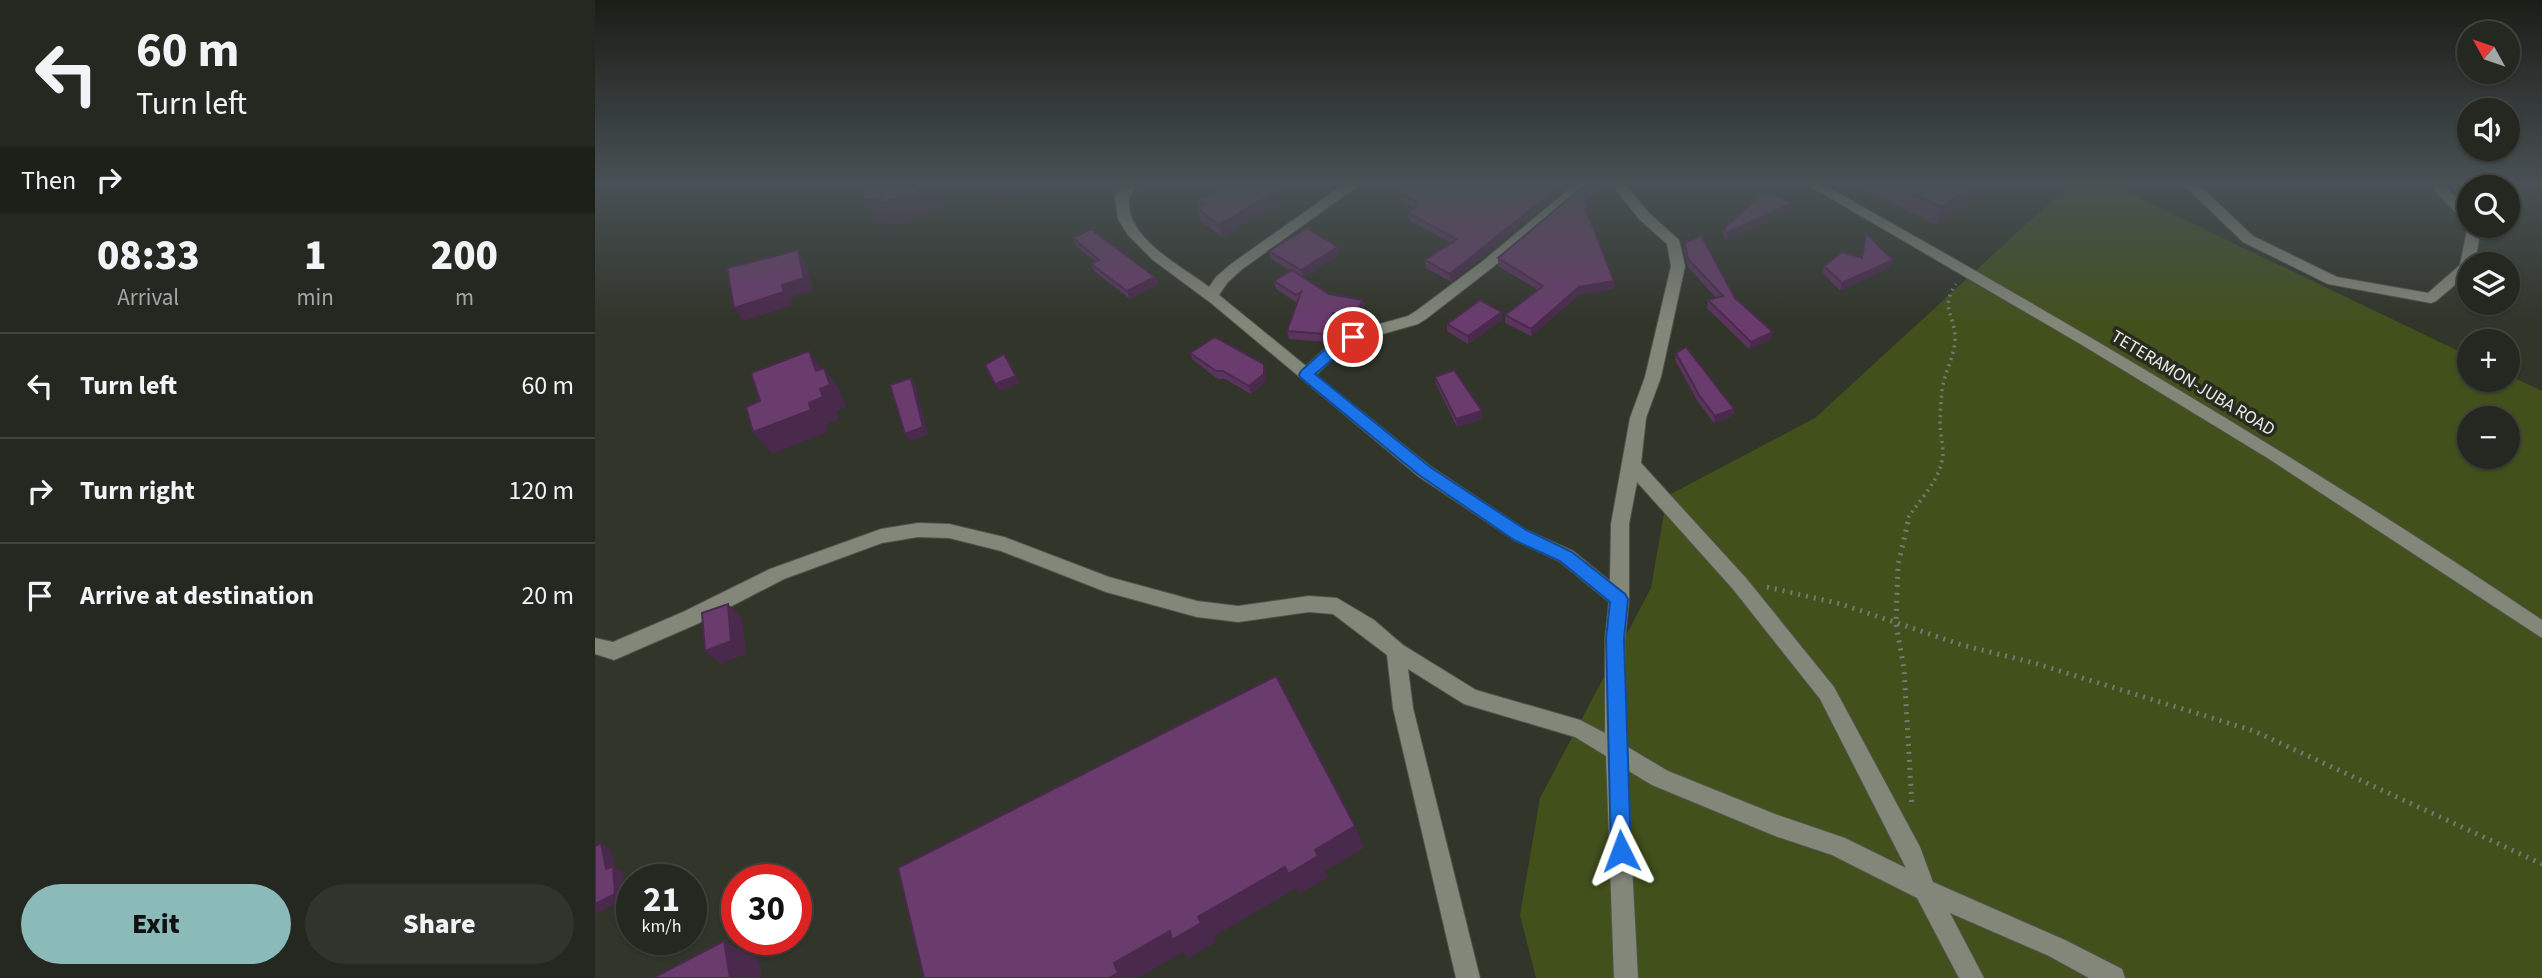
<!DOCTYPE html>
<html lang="en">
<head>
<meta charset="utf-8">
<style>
	body { margin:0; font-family:"Source Sans 3",sans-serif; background:#31342d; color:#f1f3f6; height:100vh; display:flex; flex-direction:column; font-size:26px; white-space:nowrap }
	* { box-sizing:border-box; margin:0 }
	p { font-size:23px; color:#a3a6a5 }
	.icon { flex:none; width:38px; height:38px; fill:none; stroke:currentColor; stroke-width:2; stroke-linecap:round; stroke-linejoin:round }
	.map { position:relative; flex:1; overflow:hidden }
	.drawer { display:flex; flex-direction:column; background:#252820; width:595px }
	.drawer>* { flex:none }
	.guide { background:#252820; color:#f1f3f6; overflow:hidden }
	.needle { width:46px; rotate:310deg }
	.buttons { position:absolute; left:1862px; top:21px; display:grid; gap:14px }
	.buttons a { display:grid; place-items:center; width:63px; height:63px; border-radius:50%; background:#252820; box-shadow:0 2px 5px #0004,0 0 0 2px #42443e; font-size:35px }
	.speed { position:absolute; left:21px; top:864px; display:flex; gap:14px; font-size:35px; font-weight:700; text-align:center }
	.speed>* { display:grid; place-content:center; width:91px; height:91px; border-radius:50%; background:#252820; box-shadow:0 2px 5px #0004,0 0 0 2px #42443e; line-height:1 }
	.speed small { font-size:18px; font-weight:400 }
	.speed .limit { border:10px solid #d22; background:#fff; color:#111 }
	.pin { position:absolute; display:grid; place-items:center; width:60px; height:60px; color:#fff; margin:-30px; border:4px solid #fff; border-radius:50%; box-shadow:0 2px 7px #0007 }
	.me { position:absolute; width:77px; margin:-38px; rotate:357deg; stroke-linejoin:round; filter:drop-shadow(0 0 5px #0008) }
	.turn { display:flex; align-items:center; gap:24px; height:147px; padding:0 21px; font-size:32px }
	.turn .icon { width:91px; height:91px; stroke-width:2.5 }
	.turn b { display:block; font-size:49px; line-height:60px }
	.then { display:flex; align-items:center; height:66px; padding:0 21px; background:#0003; gap:14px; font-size:26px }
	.eta { display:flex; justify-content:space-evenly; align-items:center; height:119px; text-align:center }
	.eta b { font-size:42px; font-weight:800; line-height:49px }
	.cta { display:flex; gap:14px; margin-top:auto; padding:14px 21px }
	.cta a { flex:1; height:80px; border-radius:42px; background:#8bbbb9; color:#111; font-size:28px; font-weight:800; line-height:80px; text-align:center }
	.cta a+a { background:#31342d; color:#f1f3f6 }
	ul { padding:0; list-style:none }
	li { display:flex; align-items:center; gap:21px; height:105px; padding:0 21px; border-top:2px solid #42443e }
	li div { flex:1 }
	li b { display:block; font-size:26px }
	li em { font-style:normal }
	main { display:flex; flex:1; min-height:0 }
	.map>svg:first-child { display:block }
	.green { fill:#42511c; fill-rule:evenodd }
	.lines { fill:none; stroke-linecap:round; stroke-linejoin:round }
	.minor-casing { stroke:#4f5249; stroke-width:2 }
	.tertiary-casing { stroke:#4f5249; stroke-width:2 }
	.path-far1 { stroke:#757970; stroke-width:3.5; stroke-dasharray:2 4.5; stroke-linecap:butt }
	.path { stroke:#757970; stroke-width:5; stroke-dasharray:2 6; stroke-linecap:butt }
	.minor { fill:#82877a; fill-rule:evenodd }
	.tertiary { fill:#82877a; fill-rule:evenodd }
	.wall { fill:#5b345e }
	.shaded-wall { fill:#4a2a4c }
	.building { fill:#6a3c6d; stroke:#4a2a4c; stroke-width:2 }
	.route { fill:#1a73e8; stroke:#114b97; stroke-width:2 }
	.labels { text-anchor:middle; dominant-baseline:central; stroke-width:7; stroke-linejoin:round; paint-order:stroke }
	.street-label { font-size:18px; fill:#eaede6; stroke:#272b20 }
</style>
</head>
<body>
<main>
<section class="drawer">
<div class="guide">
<div class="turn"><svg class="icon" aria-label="left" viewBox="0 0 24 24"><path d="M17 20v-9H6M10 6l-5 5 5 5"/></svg><div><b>60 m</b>Turn left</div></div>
<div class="then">Then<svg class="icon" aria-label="right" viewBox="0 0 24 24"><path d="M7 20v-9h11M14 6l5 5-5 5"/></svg></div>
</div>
<div class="eta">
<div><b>08:33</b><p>Arrival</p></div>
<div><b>1</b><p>min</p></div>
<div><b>200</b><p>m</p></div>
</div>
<ul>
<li><svg class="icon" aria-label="left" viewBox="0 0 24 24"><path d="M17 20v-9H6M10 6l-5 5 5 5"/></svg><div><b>Turn left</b></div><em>60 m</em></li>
<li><svg class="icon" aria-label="right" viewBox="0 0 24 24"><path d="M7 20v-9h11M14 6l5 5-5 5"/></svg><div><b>Turn right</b></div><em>120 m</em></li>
<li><svg class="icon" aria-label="arrive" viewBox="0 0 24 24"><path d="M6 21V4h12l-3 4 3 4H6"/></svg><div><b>Arrive at destination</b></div><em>20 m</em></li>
</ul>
<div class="cta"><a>Exit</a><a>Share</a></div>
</section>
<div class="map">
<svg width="1947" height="978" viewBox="0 0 1947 978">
	<rect width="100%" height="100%" fill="#31352a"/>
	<path class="green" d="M1474,185H1517L1874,356V380H1913V375L1947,391V978H941L925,915L945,798L1056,588L1072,496L1220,418ZM1874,418H1913V457H1874Z"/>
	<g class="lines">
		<g class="minor-casing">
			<g id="minor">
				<path d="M529,185H543L534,197C534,204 534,212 537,219C551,249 589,268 614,287L621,277L636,264L748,185H764L646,270L632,283L624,295L711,366L738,341L753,333L813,316L821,311L888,261L979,185H994L898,267L831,319L823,324L763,341L748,349L721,375L835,466L931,530L978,551L1015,581L1016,524L1035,418L1050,377L1076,266L1072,244L1044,219L1017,185H1031L1054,213L1084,240L1090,266L1066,377L1051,418L1046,463L1151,578L1239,687L1325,847L1338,882L1470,940L1527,969L1530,978H1494L1454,956L1355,913L1389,978H1364L1322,898L1237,855L1180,836L1057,785L1032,770L1043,978H1019L1011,756L980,737L869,704L813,669L818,708L885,978H861L798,708L792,655L738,614L714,612L643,622L602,617L511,592L406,551L354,538L323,537L287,543L189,579L102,624L26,657L19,660L0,654V638L18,642L88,612L175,569L286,529L323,523L354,524L409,537L514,577L602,601L643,606L714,596L742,598L779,620L808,645L881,690L985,720L1010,733V639L1014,602L964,561L919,540L823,476L616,303L558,260L533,235L523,219L520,197ZM1042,482L1137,588L1225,699L1311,868L1250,838L1180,814L1073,771L1031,746L1030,639L1034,599V524Z"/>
				<path d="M1589,185H1604L1658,236L1742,277L1833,293L1865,265L1873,225L1839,190L1841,187H1851L1874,213V226H1886L1880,264H1874V273L1841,301L1836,303L1733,284L1648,242Z"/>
			</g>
		</g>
		<g class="tertiary-casing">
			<path id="tertiary" d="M1213,185H1229C1473,322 1715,463 1947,620V638L1674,459L1492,348Z"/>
		</g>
		<path class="path-far1" d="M1312,524L1314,516C1326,499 1343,481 1347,461C1350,449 1345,436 1345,424C1345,413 1346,402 1347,391C1349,373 1359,358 1360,340C1361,316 1344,308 1361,284"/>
		<g class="path">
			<path d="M1313,522L1303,565L1301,624L1309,669L1317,806"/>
			<path d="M1172,587L1246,604L1367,645L1439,663L1659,731L1947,864"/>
		</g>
		<use href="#minor" class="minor"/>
		<use href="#tertiary" class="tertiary"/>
	</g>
	<g class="wall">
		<path d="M975,185L856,282L831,268L830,260L856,243L814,220L813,213L820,208L805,200L804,193Z"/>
		<path d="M1011,185L994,205L996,214L993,215L1019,281L1018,289L984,295L936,336L910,323V315L943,290L903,266V258Z"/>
		<path d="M1258,185H1391L1389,192L1341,224Z"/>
		<path d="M690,186L693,199L627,237L605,220L601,207L604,205L602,199Z"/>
		<path d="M1195,210L1131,240L1128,235L1129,228Z"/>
		<path d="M1271,233L1295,267L1245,291L1228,273L1229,266L1266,258Z"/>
		<path d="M478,238L560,277L563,284L535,299L499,271L496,264L500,261L481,246Z"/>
		<path d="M1090,243L1140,298L1176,340L1154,349L1112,308L1113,300L1121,298L1093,267L1089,250Z"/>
		<path d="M674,251L745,254L708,277L734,294L768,300L769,307L759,325L740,321L733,342L694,339L692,331L702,303L681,289L679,281L696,271L676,259Z"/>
		<path d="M907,320L873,344L852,331V324Z"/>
		<path d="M595,353L671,372V381L656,394L630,379H623L598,360Z"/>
		<path d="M1081,353L1139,409L1138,416L1119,423L1103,402L1080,360Z"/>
		<path d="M840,377L887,419L862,427L841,384Z"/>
	</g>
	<g class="shaded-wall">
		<path d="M336,185H351L353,206L334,210V215L298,225L294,220L281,223L268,201Z"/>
		<path d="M407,185H428L430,194L400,201L394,188Z"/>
		<path d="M966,185H975L856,282L855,274Z"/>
		<path d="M1005,185H1011L991,209L996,207V214L990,217L991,202Z"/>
		<path d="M1380,185H1391L1389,192L1341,224L1346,207Z"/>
		<path d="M690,186L693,199L627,237L624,225Z"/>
		<path d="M1196,203L1195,210L1131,240L1132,233Z"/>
		<path d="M743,247L745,254L708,278L706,270Z"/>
		<path d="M203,250L211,263L218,291L196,297L198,305L149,321L139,308L187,285Z"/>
		<path d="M1298,260L1295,267L1245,291L1247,283Z"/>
		<path d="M560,277L563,284L535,299L532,291Z"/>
		<path d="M1019,281L1018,289L984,295L936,336V329L984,287Z"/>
		<path d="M768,300L769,307L759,325L758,317Z"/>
		<path d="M907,312V320L873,344V336Z"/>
		<path d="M738,313L740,321L733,342L731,334Z"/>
		<path d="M1178,332L1176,340L1154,349L1156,342Z"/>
		<path d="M214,351L230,374L229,368L245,390L251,407L241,411L244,419L231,425L233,432L177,454L158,432L214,403L225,389L221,371Z"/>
		<path d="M669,364L671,372V381L656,394L654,386Z"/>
		<path d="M421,376L425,383L405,391L400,384Z"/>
		<path d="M316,378L321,386L333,435L315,441L310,434Z"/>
		<path d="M1139,409L1138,416L1119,423L1120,416Z"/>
		<path d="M887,411V419L862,427L861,419Z"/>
		<path d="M133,604L147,618L151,654L125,664L110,651Z"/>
		<path d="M760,826L769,848L730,871L733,877L704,894L701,888L618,937L621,942L594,958L588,952L543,978H514L519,963Z"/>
		<path d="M6,843L16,849L20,867L28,872L30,899L0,914V904L11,869Z"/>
		<path d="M129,941L164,959L167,978H135Z"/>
	</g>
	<g class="building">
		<path d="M268,185H336L322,188V193L285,203V197L268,201Z"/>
		<path d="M393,185H407L394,188Z"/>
		<path d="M633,185H688L690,186L624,225L601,207L608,204L602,199Z"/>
		<path d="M810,185H966L855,274L830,260L862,239L813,213L821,207L822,202L804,193Z"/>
		<path d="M990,185H1005L991,202L996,207L991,209L1019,281L984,287L936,329L910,315L948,286L903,258Z"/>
		<path d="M1299,185H1380L1346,207Z"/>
		<path d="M1172,190L1196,203L1132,233L1129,228Z"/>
		<path d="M712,228L743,247L706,270L674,251Z"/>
		<path d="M496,229L560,277L532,291L496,264L504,260L478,238Z"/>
		<path d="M1271,233L1298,260L1247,283L1229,266L1247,252L1267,258Z"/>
		<path d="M1106,235L1140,298L1178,332L1156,342L1113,300L1128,296L1093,259L1090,243Z"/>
		<path d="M203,250L209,278L187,285L189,292L139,308L132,268Z"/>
		<path d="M697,270L734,294L768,300L758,317L738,313L731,334L692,331L706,292L701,295L679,281Z"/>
		<path d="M885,300L907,312L873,336L852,324Z"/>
		<path d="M620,337L669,364V374L654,386L628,371H621L595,353Z"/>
		<path d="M1091,347L1139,409L1120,416L1104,395L1081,353Z"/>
		<path d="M214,351L221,371L229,368L235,385L225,389L228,397L214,403L216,410L158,432L151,407L165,401L156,373Z"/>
		<path d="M409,354L421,376L400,384L390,365Z"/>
		<path d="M859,370L887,411L861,419L840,377Z"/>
		<path d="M316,378L328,427L310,434L295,385Z"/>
		<path d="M133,604L136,641L110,651L107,613Z"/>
		<path d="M681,676L760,826L720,850L723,856L693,874L690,867L603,917L606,923L577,940L575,931L519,963L523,973L514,978H329L303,868Z"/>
		<path d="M6,843L11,869L18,866L20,894L0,904V846Z"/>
		<path d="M129,941L135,978H58Z"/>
	</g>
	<linearGradient id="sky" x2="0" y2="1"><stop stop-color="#1b1d17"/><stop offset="0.57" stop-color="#485155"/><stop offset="1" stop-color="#485155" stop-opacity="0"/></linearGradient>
	<rect width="1947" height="322" fill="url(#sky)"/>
	<path class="route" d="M758,332L765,337L720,374L835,467L931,530L977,552L1030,594L1033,599L1029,639L1036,851L1033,858L1026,861L1019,858L1016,851L1011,639L1015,602L965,561L919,540L824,475L706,378L704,375L706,371L738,342Z"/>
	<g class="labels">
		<g class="street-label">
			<text transform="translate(1598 383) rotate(31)">TETERAMON-JUBA ROAD</text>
		</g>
	</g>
</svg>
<div class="buttons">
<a><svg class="needle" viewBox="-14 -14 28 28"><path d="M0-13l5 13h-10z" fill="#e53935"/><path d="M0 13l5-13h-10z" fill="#a3a6a5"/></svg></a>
<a><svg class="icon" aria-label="sound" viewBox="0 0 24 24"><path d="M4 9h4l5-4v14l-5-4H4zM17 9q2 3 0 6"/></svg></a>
<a><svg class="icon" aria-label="search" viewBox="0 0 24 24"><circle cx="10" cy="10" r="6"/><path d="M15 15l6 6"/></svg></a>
<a><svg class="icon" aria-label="layers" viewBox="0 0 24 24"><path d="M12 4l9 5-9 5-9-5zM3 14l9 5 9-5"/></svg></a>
<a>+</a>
<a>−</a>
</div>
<div class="speed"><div>21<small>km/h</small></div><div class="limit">30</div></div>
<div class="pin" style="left:758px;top:337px;background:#d93025"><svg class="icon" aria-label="arrive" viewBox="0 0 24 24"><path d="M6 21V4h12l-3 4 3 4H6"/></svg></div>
<svg class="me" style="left:1026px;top:851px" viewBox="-20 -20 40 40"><path d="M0-17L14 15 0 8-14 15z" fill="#1a73e8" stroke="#fff" stroke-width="4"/></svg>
</div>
</main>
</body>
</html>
